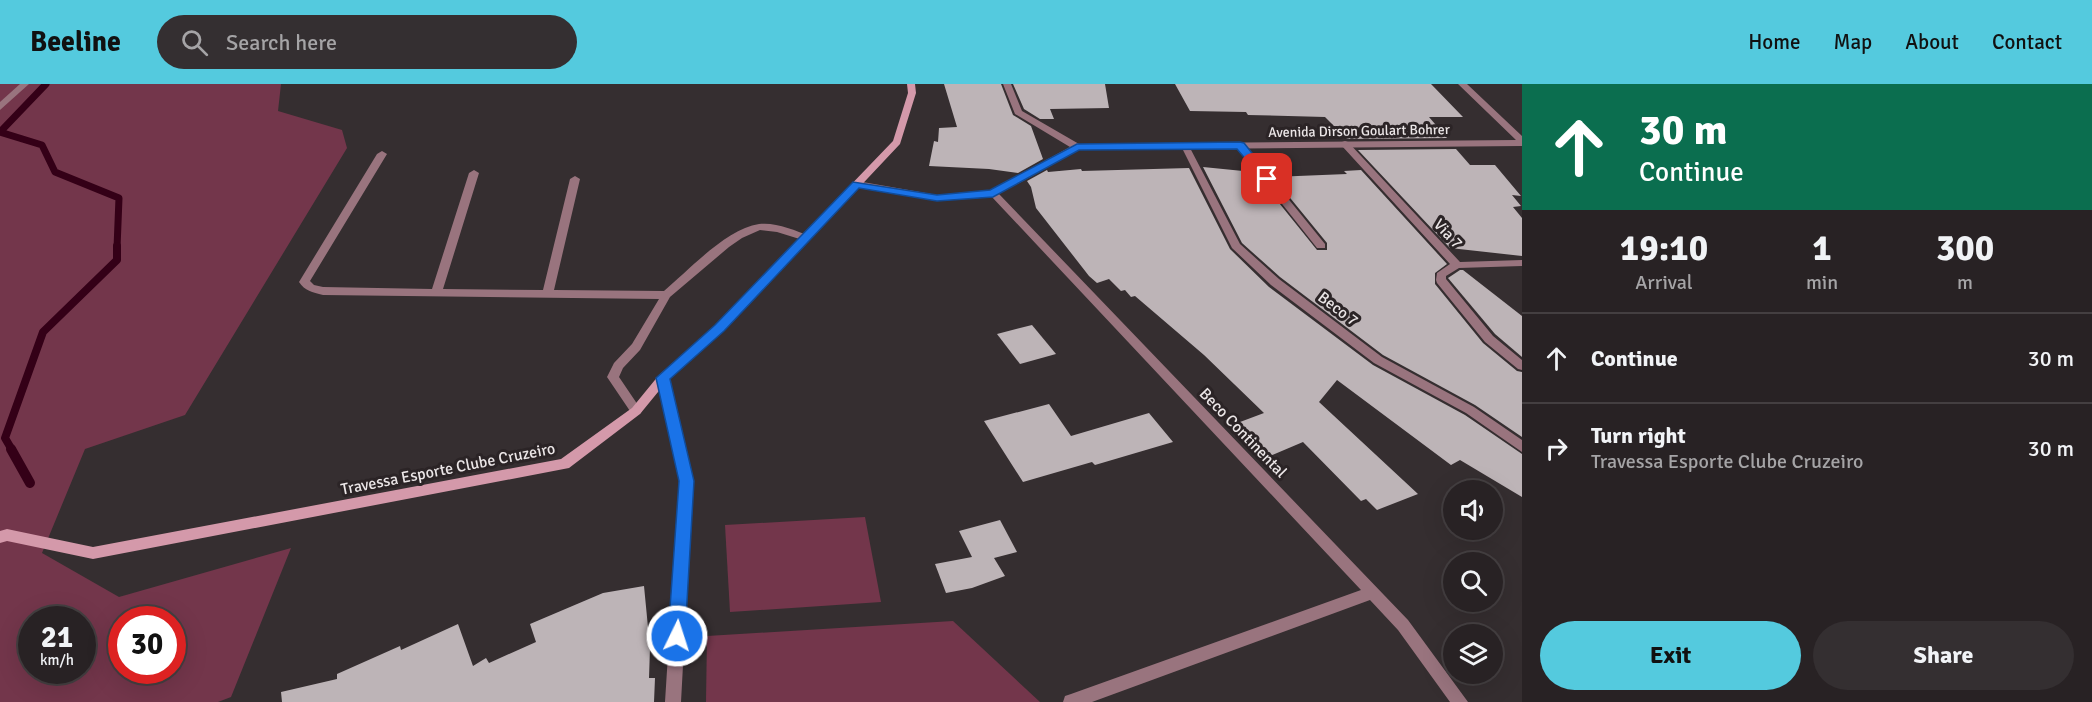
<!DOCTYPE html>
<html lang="en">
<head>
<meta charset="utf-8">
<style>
	body { margin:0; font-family:Signika,sans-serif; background:#342f31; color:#f1f3f6; height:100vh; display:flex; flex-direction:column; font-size:22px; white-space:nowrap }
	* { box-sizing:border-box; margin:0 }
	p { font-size:20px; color:#a5a4a6 }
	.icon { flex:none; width:33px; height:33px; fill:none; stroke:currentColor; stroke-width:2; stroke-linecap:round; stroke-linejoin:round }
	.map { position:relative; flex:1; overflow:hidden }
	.details { display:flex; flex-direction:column; background:#282224; width:570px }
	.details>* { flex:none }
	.guide { background:#0b6e4f; color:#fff; overflow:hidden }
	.controls { position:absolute; left:1443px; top:396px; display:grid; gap:12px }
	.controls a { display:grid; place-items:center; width:60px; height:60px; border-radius:50%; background:#282224; box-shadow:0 6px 24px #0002,0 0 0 2px #443f41; font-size:30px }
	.speed { position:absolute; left:18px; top:522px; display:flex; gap:12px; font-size:30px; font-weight:700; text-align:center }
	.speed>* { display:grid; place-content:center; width:78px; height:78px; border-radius:50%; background:#282224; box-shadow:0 6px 24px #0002,0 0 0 2px #443f41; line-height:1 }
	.speed small { font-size:15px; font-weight:400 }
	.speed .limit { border:9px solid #d22; background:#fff; color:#111 }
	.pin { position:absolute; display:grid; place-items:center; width:51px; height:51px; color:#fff; margin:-26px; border-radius:12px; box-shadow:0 3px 9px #0006 }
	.me { position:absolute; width:66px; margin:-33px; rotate:4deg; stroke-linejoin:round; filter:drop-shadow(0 0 4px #0008) }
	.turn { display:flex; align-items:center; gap:21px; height:126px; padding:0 18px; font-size:27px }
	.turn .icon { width:78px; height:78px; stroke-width:2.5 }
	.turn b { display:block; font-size:42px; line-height:51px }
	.eta { display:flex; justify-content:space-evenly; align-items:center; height:102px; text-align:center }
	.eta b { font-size:36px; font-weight:700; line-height:42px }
	.primary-button { display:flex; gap:12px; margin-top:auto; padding:12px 18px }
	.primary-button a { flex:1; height:69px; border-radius:36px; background:#54cade; color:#111; font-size:24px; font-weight:700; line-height:69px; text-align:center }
	.primary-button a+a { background:#342f31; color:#f1f3f6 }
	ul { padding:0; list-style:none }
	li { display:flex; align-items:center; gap:18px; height:90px; padding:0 18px; border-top:2px solid #443f41 }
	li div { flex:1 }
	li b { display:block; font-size:22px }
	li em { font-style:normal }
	header { display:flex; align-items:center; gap:36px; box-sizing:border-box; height:84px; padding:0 30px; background:#54cade; color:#111 }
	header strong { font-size:28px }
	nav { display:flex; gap:33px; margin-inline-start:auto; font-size:21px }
	.search { width:420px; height:54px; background:#342f31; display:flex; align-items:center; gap:15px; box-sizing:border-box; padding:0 21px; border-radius:33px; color:#a5a4a6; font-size:22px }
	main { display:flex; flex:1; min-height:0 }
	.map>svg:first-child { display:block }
	.green { fill:#73364b; fill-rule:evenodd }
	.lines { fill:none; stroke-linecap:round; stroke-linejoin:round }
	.stream-far2 { stroke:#340017; stroke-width:7 }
	.stream-far1 { stroke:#340017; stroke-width:8 }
	.stream { stroke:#340017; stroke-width:10 }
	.building { fill:#bdb4b7 }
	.lane { fill:#99747e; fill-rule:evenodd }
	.street { fill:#99747e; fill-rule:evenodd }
	.secondary { fill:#d499aa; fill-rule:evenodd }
	.route { fill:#1a73e8; stroke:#114b97; stroke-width:1.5 }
	.labels { text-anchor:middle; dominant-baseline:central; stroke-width:6; stroke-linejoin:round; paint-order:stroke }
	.far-street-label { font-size:14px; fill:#ebe6e7; stroke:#2b2426 }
	.street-label { font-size:16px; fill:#ebe6e7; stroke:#2b2426 }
</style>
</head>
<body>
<header>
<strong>Beeline</strong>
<div class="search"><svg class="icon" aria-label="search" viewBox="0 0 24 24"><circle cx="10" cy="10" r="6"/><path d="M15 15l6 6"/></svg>Search here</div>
<nav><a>Home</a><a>Map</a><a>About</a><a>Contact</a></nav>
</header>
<main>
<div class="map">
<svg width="1522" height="618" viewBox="0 0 1522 618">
	<rect width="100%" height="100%" fill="#352e30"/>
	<g class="green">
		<path d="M0,0H281L278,27L342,46L347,64L185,331L85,365L42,469L119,513L291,464L231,613L218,618H0ZM32,536H82V586H32ZM122,536H172V586H122Z"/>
		<path d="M865,433L881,518L730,528L725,441Z"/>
		<path d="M953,537L1040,618H706L707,552Z"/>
	</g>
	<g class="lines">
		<path class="stream-far2" d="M46,0L0,48L42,61L55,88L119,114L117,164"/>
		<path class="stream-far1" d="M12,366L5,354L43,248L117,176V162"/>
		<path class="stream" d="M11,365L30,399"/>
	</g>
	<g class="building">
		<path d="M944,0H1001L1013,31L1031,42L1043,75L1018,89L989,85L929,82L934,57L938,58L939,44L957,43Z"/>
		<path d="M1013,0H1105L1109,24L1050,25L1054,35H1040L1024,25Z"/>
		<path d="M1175,0H1431L1463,33H1429L1447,54L1347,55L1325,33L1248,31L1246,28L1190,27Z"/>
		<path d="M1456,65L1470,81H1495L1521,112L1512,111L1521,122L1513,123L1522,134V172L1450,164L1358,66Z"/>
		<path d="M1203,83L1243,87L1247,94L1258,93L1317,166H1327V159L1273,93L1347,90L1344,87L1361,86L1447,180L1435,189V200L1483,259L1517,287L1522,288V353L1475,321L1383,271L1280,193L1242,159Z"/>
		<path d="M1189,84L1230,165L1269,203L1373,281L1465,331L1522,370V413L1460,376L1451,381L1337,296L1319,318L1418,410L1377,426L1366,415L1361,417L1303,358L1265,374L1232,341L1264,329L1204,271L1135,212L1131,213L1125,206L1121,207L1109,195L1097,199L1089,192L1036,124L1031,103L1027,97L1047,86L1048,88L1081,85L1082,87Z"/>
		<path d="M1460,186H1463L1522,232V273L1495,250L1448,194Z"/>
		<path d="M1032,241L1056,270L1020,280L997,250Z"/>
		<path d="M1049,320L1071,352L1149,329L1173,358L1095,381L1092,378L1023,398L984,337Z"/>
		<path d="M1000,436L1017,468L994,474L1005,492L972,504L946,509L935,480L972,473L959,447Z"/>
		<path d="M644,502L650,564L649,594H655L654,618H282L281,608L337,595V590L400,562L401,566L458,540L473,582L486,574L489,579L536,558L530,540L603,509Z"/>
	</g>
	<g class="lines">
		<g class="lane">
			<path d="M1345,57L1348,58L1460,178L1522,176V182L1459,184L1446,192V195L1493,252L1522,276V286L1518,285L1485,258L1437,199L1436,196L1437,189L1450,180L1342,62V58Z"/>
			<path d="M1240,58L1243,59L1325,160V164H1317L1237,63L1236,61Z"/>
			<path d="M1185,59L1189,62L1240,160L1279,195L1382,273L1474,323L1522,356V368L1466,329L1374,279L1271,201L1232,164L1181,62Z"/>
			<path d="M382,67L387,70L310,197L314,201L323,203L432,205L469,89L474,86L479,89L443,205L543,206L570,95L575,92L580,95L554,206L664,207C689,186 726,145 759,140C776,138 794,146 810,152L811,154L806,157L777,148L760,146L742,154L729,163L670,213L640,266L623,284L619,293L642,327L640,330H632L607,293L614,279L632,260L659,215L323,211C312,208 305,207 299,198L377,70Z"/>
		</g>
		<g class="street">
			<path d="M20,0H29L0,26V18Z"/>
			<path d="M1003,0H1011L1022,27L1079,60L1516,56L1458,0H1467L1522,52V62L1079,66L999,110L1408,536L1468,618H1450L1398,546L1370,516L1092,618H1063L1065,612L1071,610L1361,506L991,112L937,117L857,103L852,100L857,97L937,111L991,106L1070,63L1015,30Z"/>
			<path d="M663,290L669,294L693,397L681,618H665L679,397L657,294Z"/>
		</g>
		<path class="secondary" d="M907,0H915L916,9L900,60L724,247L667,297L640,330L569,384L93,475L7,457L0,459V447L7,445L93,463L561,375L632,324L659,291L716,241L893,57L908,9Z"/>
	</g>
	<path class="route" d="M1240,58L1244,59L1271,93V97H1264L1237,65L1079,66L993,113L937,117L859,104L724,247L670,295L694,397L685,552L683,558L677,560L671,558L668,552L679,397L656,294L715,241L853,98L937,111L990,106L1077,60Z"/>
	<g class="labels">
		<g class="far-street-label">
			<text transform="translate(1359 47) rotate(-1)">Avenida Dirson Goulart Bohrer</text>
		</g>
		<g class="street-label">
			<text transform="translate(1448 150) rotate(47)">Via 7</text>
			<text transform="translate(1338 225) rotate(37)">Beco 7</text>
			<text transform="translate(1243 349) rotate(46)">Beco Continental</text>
			<text transform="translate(448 385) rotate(-11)">Travessa Esporte Clube Cruzeiro</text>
		</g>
	</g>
</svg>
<div class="controls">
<a><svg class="icon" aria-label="sound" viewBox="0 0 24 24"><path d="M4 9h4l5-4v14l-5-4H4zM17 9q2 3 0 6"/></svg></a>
<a><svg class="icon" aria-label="search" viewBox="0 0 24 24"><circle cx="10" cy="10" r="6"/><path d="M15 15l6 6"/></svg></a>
<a><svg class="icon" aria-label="layers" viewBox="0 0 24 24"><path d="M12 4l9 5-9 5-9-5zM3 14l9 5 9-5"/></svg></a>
</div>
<div class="speed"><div>21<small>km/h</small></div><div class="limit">30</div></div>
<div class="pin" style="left:1267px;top:95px;background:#d93025"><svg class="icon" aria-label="arrive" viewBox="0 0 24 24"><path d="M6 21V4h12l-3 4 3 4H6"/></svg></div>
<svg class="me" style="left:677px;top:552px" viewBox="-20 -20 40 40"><circle r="17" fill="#1a73e8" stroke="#fff" stroke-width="3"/><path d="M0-11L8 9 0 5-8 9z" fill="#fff"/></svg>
</div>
<section class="details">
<div class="guide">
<div class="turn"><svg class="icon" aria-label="ahead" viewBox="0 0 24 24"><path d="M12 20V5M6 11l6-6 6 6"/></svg><div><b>30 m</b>Continue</div></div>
</div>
<div class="eta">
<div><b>19:10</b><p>Arrival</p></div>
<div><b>1</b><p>min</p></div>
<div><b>300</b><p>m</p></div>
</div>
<ul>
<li><svg class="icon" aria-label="ahead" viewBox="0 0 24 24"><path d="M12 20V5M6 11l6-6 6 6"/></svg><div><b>Continue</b></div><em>30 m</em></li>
<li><svg class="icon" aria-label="right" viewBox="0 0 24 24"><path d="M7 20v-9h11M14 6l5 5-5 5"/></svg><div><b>Turn right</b><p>Travessa Esporte Clube Cruzeiro</p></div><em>30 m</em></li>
</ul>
<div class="primary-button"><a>Exit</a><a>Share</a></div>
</section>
</main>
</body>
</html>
